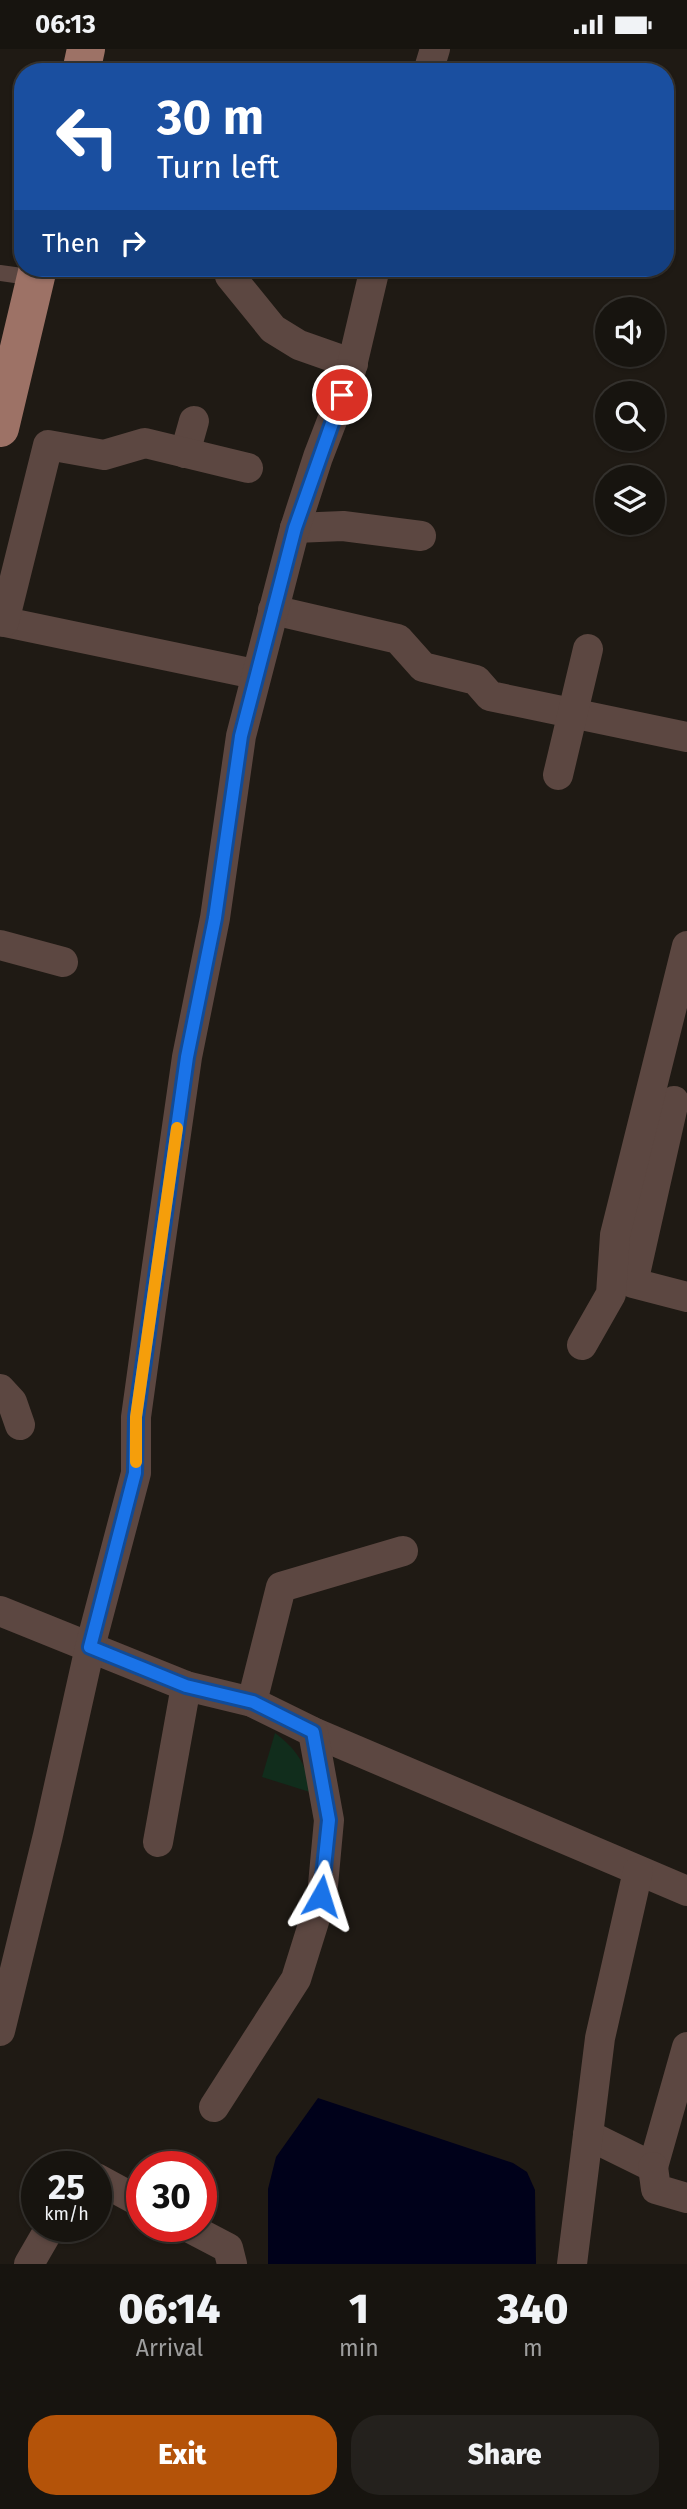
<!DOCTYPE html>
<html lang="en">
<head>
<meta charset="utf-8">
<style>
	body { margin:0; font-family:"Fira Sans",sans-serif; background:#24211d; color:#f1f3f6; height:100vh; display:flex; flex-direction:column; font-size:26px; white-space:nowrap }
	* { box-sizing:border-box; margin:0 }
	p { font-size:23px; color:#9e9e9e }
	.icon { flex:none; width:38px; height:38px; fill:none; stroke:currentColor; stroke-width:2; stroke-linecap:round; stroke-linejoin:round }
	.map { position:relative; height:2215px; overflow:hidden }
	.side { display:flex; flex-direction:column; background:#17140f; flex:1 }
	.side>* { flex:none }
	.banner { position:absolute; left:14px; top:14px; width:660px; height:214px; border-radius:28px; box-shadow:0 2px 5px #0004,0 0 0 2px #36332f; background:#1a4fa0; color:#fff; overflow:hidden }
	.fabs { position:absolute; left:595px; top:248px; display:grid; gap:14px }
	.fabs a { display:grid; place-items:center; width:70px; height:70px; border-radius:50%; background:#17140f; box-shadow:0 2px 5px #0004,0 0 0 2px #36332f; font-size:35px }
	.speed { position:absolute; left:21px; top:2102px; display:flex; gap:14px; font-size:35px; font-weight:700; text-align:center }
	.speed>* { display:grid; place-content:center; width:91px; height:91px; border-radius:50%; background:#17140f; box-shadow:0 2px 5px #0004,0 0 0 2px #36332f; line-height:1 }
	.speed small { font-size:18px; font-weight:400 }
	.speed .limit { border:10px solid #d22; background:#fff; color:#111 }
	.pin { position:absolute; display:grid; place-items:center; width:60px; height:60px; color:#fff; margin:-30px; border:4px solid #fff; border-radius:50%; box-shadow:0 2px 7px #0007 }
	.me { position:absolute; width:77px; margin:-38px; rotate:6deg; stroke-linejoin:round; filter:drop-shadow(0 0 5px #0008) }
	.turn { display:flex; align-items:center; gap:24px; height:147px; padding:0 28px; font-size:32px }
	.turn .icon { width:91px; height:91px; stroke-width:2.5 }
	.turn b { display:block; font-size:49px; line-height:60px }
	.then { display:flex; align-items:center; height:66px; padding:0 28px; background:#0003; gap:14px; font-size:26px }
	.eta { display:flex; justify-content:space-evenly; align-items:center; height:119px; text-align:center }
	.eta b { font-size:42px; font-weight:800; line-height:49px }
	.button { display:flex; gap:14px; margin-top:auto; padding:14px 28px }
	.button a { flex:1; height:80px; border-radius:28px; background:#b45309; color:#fff; font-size:28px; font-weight:800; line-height:80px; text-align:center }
	.button a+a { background:#24211d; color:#f1f3f6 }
	.status { display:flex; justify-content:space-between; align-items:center; height:49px; padding:0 35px; background:#17140f; direction:ltr }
	.status svg { height:19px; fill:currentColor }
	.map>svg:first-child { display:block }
	.green { fill:#112d1c }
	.water { fill:#00011a }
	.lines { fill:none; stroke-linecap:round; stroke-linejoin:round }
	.service { stroke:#5c4741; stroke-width:16 }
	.minor { stroke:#5c4741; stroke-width:30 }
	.primary { stroke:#9d7266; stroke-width:38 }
	.route-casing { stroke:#114b97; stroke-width:18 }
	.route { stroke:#1a73e8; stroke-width:12 }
	.slow { stroke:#f59e0b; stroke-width:12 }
</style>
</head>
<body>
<div class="status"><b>06:13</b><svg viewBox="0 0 49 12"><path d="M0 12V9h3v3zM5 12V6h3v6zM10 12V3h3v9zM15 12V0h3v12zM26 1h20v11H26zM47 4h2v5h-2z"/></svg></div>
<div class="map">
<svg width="687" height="2215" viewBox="0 0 687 2215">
	<rect width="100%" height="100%" fill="#1f1a14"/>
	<path class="green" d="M275,1684C299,1702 305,1716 313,1744L262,1728Z"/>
	<path class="water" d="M318,2049L513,2114L527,2123L535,2141L536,2215H268V2140L276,2108Z"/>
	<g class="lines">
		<path class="service" d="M0,224L36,229"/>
		<g class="minor">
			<path d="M428,23L435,0"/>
			<path d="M230,227L273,280L299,296L353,315"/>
			<path d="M185,404L194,372"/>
			<path d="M295,479L343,477L421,487"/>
			<path d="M273,561L398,590L423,618L476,631L490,647L687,688"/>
			<path d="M0,572L255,625"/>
			<path d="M4,573L48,396L104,406L145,394L248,419"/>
			<path d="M558,726L588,600"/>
			<path d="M0,896L63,913"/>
			<path d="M674,1052L633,1234L687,1248"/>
			<path d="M582,1296L611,1245L615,1186L687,897"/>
			<path d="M0,1340L12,1353L20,1376"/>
			<path d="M0,1562L186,1637L252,1653L313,1683L687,1842"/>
			<path d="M252,1653L281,1538L403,1502"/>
			<path d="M158,1793L186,1637"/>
			<path d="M0,1982L48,1786L90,1598L136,1424V1368L154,1238L187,1008L215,869L241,687L295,479L318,408L350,325L375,219"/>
			<path d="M214,2058L296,1930L322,1847L329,1771L313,1683"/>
			<path d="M588,2086L653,2118L687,1998"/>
			<path d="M653,2118L656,2140L687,2149"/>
			<path d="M96,2129L142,2154"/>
			<path d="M186,2177L228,2199L232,2215"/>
			<path d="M29,2215L51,2177"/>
			<path d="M572,2215L600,1989L638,1822"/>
		</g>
		<g class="primary">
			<path d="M81,23L86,0"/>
			<path d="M0,379L38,219"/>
		</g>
	</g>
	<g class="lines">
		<g class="route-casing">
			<path id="route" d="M321,1847L329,1771L313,1683L253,1653L186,1637L90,1598L135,1424L136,1368L169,1136L187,1008L215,869L241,687L295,479L342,346"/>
		</g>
		<use href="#route" class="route"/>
		<path class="slow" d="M136,1413V1368L177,1079"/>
	</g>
</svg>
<div class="fabs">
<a><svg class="icon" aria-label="sound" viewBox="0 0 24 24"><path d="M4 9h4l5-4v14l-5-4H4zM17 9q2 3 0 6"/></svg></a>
<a><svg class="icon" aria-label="search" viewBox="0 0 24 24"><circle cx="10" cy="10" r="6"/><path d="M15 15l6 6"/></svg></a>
<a><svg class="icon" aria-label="layers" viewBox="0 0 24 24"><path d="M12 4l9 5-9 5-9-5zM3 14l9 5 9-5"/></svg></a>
</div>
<div class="speed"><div>25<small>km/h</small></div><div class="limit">30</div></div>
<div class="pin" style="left:342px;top:346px;background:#d93025"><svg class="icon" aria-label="arrive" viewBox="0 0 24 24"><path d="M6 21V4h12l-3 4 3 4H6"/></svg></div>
<svg class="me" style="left:321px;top:1847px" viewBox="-20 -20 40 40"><path d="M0-17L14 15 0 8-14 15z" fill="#1a73e8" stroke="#fff" stroke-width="4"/></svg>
<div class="banner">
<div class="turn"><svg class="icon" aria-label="left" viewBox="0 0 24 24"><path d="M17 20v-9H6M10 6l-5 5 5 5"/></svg><div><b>30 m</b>Turn left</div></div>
<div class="then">Then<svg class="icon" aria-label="right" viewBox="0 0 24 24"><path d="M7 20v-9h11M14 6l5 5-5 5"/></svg></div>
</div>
</div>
<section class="side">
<div class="eta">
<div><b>06:14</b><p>Arrival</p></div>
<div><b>1</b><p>min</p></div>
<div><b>340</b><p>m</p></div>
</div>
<div class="button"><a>Exit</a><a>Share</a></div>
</section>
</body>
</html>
